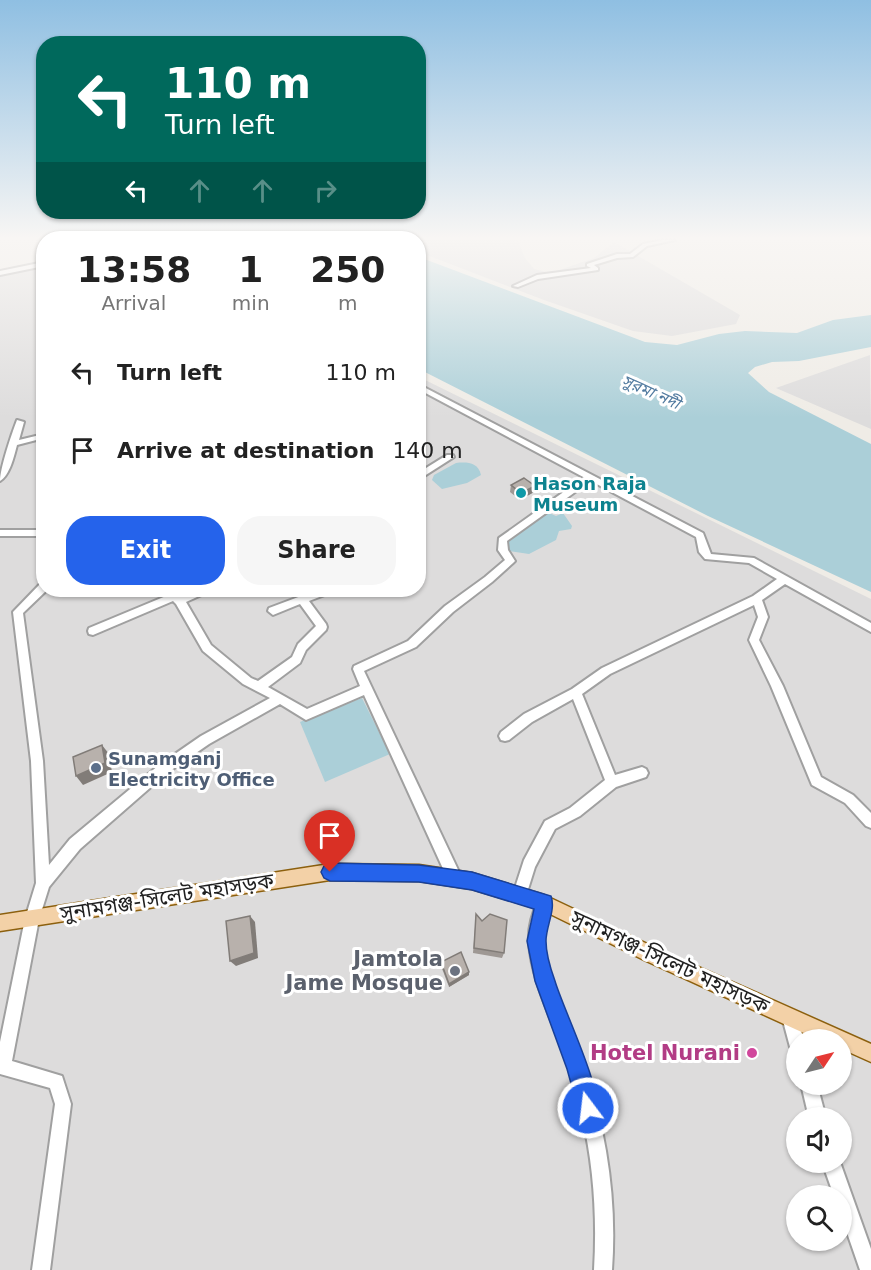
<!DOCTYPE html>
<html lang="en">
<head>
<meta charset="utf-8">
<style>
	body { margin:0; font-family:"DejaVu Sans","Noto Sans Bengali",sans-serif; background:#f6f6f6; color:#222; height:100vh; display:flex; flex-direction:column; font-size:22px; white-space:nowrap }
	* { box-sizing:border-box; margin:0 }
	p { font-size:20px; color:#767676 }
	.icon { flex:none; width:33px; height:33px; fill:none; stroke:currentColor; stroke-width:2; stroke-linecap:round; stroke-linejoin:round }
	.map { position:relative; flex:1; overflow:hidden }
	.panel { position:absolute; left:36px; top:231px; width:390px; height:366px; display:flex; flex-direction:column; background:#fff; border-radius:24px; box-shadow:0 2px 4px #0004 }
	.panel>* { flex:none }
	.hud { position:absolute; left:36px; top:36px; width:390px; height:183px; border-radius:24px; box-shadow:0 2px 4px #0004; background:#00695c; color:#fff; overflow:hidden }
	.needle { width:39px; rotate:55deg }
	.controls { position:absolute; left:786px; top:1029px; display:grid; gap:12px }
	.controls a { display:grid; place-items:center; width:66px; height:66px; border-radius:50%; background:#fff; box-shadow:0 2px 4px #0004; font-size:30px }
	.pin { position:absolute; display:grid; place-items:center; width:51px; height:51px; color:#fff; margin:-62px -26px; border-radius:50% 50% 50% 0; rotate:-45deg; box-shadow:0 0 6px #0007 }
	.pin .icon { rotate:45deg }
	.me { position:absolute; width:66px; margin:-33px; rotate:345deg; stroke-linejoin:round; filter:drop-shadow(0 0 4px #0008) }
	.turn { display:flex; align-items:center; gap:21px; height:126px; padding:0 30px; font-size:27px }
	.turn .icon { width:78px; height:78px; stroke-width:2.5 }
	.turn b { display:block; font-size:42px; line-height:51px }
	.lanes { display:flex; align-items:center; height:57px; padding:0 30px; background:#0003; justify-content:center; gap:30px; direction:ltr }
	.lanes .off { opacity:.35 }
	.eta { display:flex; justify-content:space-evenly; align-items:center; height:102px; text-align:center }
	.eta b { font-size:36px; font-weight:700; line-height:42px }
	.action { display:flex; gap:12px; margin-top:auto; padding:12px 30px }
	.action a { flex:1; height:69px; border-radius:24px; background:#2563eb; color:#fff; font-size:24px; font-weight:700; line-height:69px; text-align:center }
	.action a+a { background:#f6f6f6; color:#222 }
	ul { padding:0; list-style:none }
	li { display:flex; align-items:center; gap:18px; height:78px; padding:0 30px }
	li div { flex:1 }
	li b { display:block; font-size:22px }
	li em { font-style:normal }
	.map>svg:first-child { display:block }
	.residential { fill:#dddcdc; fill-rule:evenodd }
	.water { fill:#abcfd8 }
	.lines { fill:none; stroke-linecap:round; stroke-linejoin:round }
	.minor-casing { stroke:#a0a0a0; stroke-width:4 }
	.major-casing { stroke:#8c600e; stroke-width:3 }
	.minor { fill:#fff; fill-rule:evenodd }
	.major { fill:#f3d1a7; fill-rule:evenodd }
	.wall { fill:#9e9894 }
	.shaded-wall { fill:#817c78 }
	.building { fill:#b8b1ac; stroke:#817c78; stroke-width:1.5 }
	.route { fill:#2563eb; stroke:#184099; stroke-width:1.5 }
	.culture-dot { fill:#0f9aa8; stroke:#fff; stroke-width:2 }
	.service-dot { fill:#5c6f8a; stroke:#fff; stroke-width:2 }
	.worship-dot { fill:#6b7280; stroke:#fff; stroke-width:2 }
	.hotel-dot { fill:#d1479c; stroke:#fff; stroke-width:2 }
	.labels { text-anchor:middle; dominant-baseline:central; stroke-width:6; stroke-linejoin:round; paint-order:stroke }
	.far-water-label { font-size:16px; font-style:italic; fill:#517a9f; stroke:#fff }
	.culture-label { font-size:18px; font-weight:bold; fill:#0d838f; stroke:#fff; text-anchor:start }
	.service-label { font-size:18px; font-weight:bold; fill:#4e5e75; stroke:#fff; text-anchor:start }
	.near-street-label { font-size:21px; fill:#1f1f1f; stroke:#fff }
	.near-worship-label { font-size:21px; font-weight:bold; fill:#5b616d; stroke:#fff; text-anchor:end }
	.near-hotel-label { font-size:21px; font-weight:bold; fill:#b23c85; stroke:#fff; text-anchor:end }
</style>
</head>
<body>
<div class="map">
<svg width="871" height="1270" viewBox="0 0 871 1270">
	<rect width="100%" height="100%" fill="#efece6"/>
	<g class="residential">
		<path d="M418,240H518L525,258L534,269L551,273L594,258L614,242L740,315L736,324L672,336L633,331L544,300L419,252Z"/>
		<path d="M43,260L44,590H418L419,377L871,599V1270H0V271ZM796,1040H842V1084H796ZM796,1118H842V1162H796ZM796,1196H842V1240H796Z"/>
		<path d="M870,355L871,429L776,388Z"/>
	</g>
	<g class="water">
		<path d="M419,257L645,342L677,345L719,334L745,331L797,333L833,320L871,315V347L799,361L772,362L755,367L748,373L769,392L871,444V592L708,516L419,369Z"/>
		<path d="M456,463C467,462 478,462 481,475L467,483L442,489L432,480L434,475Z"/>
		<path d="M547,512L556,516L563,513L572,526L571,529L559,531L556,540L529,554L509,551L505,539Z"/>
		<path d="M362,698L390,754L325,782L300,722Z"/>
	</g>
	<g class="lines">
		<g class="minor-casing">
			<g id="minor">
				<path d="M663,240H675L647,246L633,257L617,258L594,265L598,268V270L538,279L518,287L513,286L537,275L591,268L587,266V264L617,254H630L643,244Z"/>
				<path d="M44,262V266L0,275V271Z"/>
				<path d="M418,384L703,533L711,554L754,558L871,623V632L785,584L762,600L768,617L759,640L783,686L821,777L853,795L871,813V828L866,826L845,803L812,785L771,686L749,640L758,617L754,605L610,674L582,694L615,775L642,767L646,769L648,773L646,777L616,787L580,816L555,829L535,867L525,899L520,901L515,899L513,894L524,860L545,821L570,808L605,780L573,699L532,722L509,740L505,741L501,740L499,736L501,732L524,714L572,689L602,668L753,596L777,579L749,563L705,559L699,552L696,537L593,482L578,490L507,541L508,550L515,561L513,563L492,582L453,612L416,647L364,671L460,874L462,879L460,884L455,886L450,884L364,695L306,720L280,704L209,744L167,773L80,849L49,887L39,919L12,1061L62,1076L71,1104L50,1270H32L55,1104L50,1088L0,1074V1042L25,919L36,883L31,761L13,612L41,583H44V590H47L23,613L43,761L49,865L70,839L159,765L201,736L270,698L243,684L203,651L176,604L173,601L93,635L89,634L88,631L89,628L166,596L159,590H171L181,596L194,590H207L206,593L186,602L211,645L251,678L258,681L292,657L298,644L316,626L300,604L273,615L268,611L269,608L317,590H331L330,593L309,601L326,624L327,627L326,630L306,650L300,663L268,687L307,709L360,686L353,669L354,666L408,641L445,606L485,577L505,560L498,550L499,538L572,486L587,479L418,389Z"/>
				<path d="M17,420L24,422L19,440L44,434V438L17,445C14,456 10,475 0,481C0,468 12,433 17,420Z"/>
				<path d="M447,455H453L454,457L418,480V473Z"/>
				<rect x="0" y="530" width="44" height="6"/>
				<path d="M544,896L549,898C553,908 545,922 543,933C543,942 544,951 546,960C555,998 573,1032 585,1068C607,1134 617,1201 612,1270H594C597,1218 594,1167 582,1116C576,1089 568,1063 558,1038C546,1007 531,975 529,942C528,927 533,911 539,898Z"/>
				<path d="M790,1009L795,1012L804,1040H796V1049L790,1047L782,1017L785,1012Z"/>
				<path d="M801,1084H817L826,1118H809Z"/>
				<path d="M822,1162H840L871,1249V1270H860L842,1218V1196H834Z"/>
			</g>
		</g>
		<g class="major-casing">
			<path id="major" d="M330,864L419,865L472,873L544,895L656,948L871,1044V1062L842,1049V1040H819L644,960L542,910L472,889L419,881L330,880L0,931V915Z"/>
		</g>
		<use href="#minor" class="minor"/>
		<use href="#major" class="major"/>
	</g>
	<g class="wall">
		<path d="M511,485L535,486L534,492L520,500L510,492Z"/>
		<path d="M476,914L482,921L504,953L502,958L473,953Z"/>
		<path d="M441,962L469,975L449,987L441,966Z"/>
	</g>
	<g class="shaded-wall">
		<path d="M535,486L534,492L520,500L521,493Z"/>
		<path d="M102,745L109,754L112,772L83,785L76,776Z"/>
		<path d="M250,916L255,922L258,958L236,966L230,961Z"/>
		<path d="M469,972V975L449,987V984Z"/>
	</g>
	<g class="building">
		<path d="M524,478L535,486L521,493L511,485Z"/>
		<path d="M102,745L105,763L76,776L73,757Z"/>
		<path d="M476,914L482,921L490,914L507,920L504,953L474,948Z"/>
		<path d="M250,916L254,953L230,961L226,921Z"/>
		<path d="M461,952L469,972L449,984L441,962Z"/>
	</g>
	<linearGradient id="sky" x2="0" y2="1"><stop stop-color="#8fbfe2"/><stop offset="0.57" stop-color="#f8f6f4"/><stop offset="1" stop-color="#f8f6f4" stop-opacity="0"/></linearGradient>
	<rect width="871" height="418" fill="url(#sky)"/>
	<path class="route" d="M330,863L419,865L472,872L551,896C556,910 546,926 546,941C546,953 551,970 555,981C563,1009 605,1093 596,1116L588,1119L580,1116L567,1069L535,981L527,941L534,909L472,890L419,882L330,881L324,878L321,872L324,866Z"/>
	<circle class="culture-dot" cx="521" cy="493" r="6"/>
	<circle class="service-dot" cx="96" cy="768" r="6"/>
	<circle class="worship-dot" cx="455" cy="971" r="6"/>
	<circle class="hotel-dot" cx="752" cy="1053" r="6"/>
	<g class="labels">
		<g class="far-water-label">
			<text transform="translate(651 392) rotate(24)">সুরমা নদী</text>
		</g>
		<g class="culture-label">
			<text x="533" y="483">Hason Raja<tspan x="533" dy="21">Museum</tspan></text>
		</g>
		<g class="service-label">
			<text x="108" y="758">Sunamganj<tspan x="108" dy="21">Electricity Office</tspan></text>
		</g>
		<g class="near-street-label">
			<text transform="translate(167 897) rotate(-9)">সুনামগঞ্জ-সিলেট মহাসড়ক</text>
			<text transform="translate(670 962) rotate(25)">সুনামগঞ্জ-সিলেট মহাসড়ক</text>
		</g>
		<g class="near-worship-label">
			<text x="443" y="959">Jamtola<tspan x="443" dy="24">Jame Mosque</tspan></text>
		</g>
		<g class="near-hotel-label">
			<text x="740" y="1053">Hotel Nurani</text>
		</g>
	</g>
</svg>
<div class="controls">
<a><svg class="needle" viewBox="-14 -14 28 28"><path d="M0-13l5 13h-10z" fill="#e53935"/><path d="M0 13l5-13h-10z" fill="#767676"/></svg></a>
<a><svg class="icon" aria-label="sound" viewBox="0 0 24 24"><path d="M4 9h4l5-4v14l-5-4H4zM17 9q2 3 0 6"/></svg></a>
<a><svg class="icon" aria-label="search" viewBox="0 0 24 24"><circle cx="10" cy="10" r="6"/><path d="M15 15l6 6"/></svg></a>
</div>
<div class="pin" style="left:330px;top:872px;background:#d93025"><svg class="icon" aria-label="arrive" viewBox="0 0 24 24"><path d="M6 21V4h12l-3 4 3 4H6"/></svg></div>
<svg class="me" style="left:588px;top:1108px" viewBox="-20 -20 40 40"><circle r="17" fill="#2563eb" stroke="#fff" stroke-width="3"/><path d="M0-11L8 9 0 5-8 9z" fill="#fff"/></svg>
<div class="hud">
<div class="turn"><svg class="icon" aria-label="left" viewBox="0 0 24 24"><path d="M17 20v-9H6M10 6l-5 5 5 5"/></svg><div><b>110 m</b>Turn left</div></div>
<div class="lanes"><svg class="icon" aria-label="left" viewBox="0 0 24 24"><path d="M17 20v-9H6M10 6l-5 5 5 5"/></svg><svg class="icon off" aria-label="ahead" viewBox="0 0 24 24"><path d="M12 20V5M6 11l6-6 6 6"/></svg><svg class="icon off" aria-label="ahead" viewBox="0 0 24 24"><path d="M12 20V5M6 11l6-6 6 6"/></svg><svg class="icon off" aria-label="right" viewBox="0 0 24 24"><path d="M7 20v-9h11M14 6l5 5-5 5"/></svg></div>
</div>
<section class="panel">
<div class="eta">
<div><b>13:58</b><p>Arrival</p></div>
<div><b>1</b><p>min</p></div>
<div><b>250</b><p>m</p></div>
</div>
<ul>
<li><svg class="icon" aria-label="left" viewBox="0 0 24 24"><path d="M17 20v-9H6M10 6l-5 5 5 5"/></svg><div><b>Turn left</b></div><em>110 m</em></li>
<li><svg class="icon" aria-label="arrive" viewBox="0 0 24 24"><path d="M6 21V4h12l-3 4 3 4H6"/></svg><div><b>Arrive at destination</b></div><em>140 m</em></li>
</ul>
<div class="action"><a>Exit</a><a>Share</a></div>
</section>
</div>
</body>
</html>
